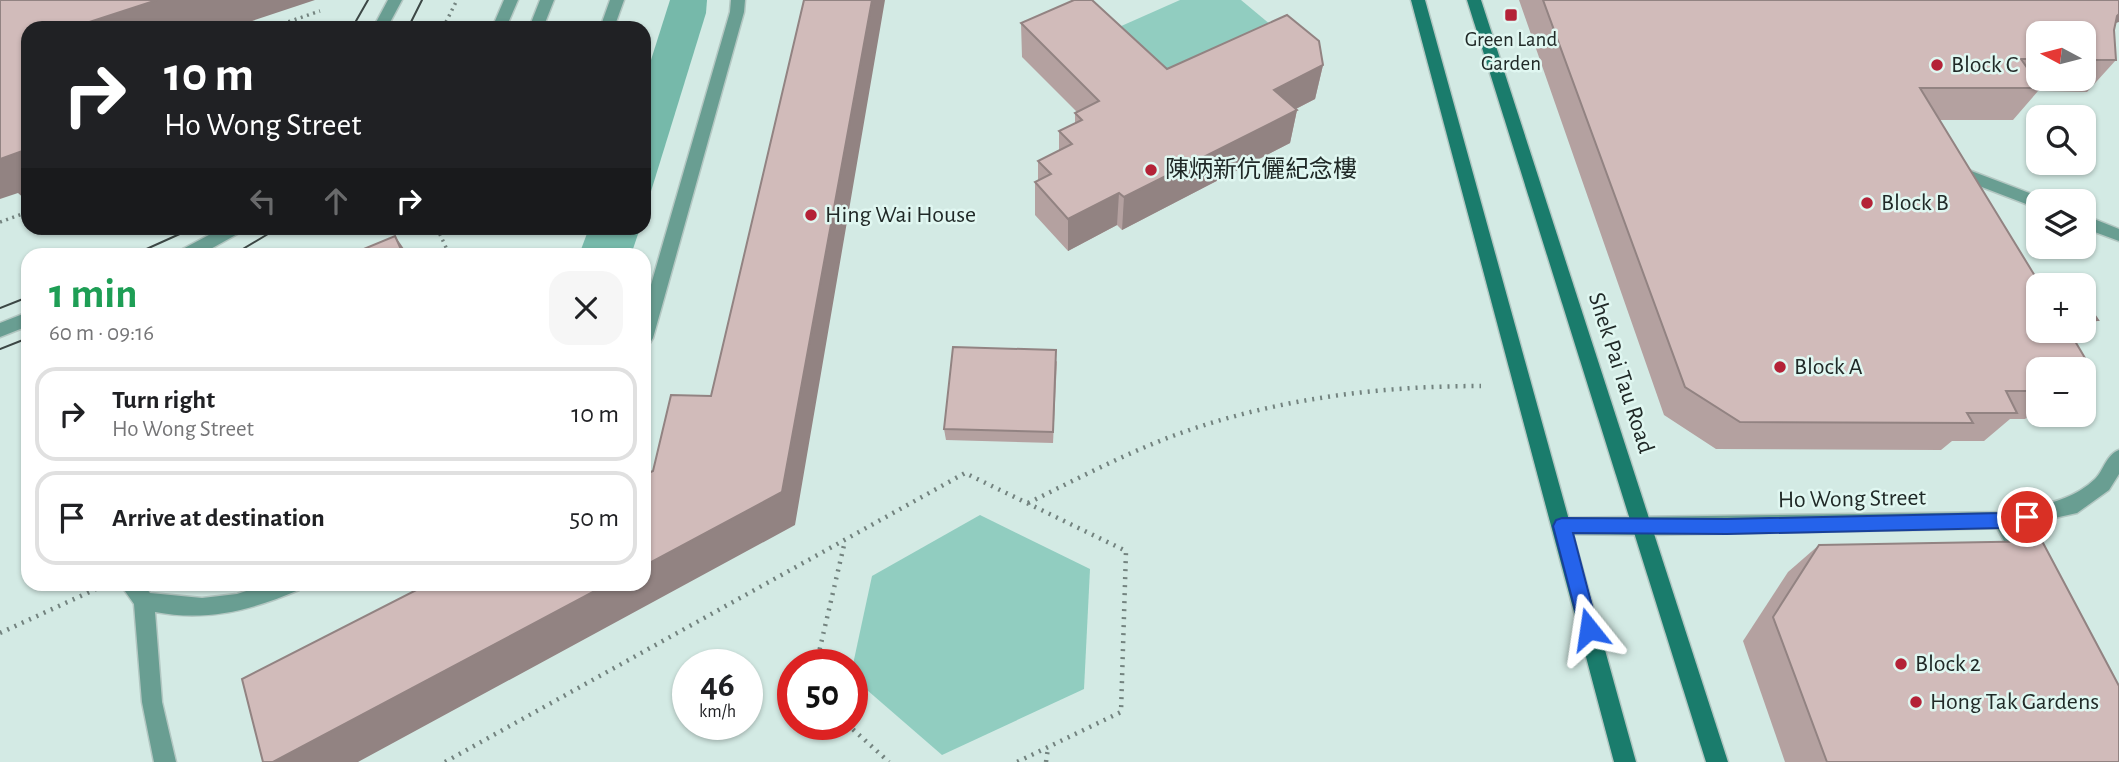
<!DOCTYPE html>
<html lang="en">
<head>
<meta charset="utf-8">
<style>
	body { margin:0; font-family:"Alegreya Sans","Noto Sans TC",sans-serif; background:#f6f6f6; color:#202124; height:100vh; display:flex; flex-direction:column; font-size:26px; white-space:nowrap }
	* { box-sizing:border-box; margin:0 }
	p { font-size:23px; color:#757577 }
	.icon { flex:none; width:38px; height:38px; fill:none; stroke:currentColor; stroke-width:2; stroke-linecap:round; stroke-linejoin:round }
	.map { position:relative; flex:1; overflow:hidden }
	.panel { position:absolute; left:21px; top:248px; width:630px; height:343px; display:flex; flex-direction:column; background:#fff; border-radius:21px; box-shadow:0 2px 5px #0004 }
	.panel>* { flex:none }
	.guide { position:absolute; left:21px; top:21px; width:630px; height:214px; border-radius:21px; box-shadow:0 2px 5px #0004; background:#202124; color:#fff; overflow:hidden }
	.needle { width:46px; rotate:277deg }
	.tools { position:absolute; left:2026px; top:21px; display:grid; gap:14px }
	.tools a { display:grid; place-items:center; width:70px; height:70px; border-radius:14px; background:#fff; box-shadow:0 2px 5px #0004; font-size:35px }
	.speed { position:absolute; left:672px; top:649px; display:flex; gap:14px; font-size:35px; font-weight:700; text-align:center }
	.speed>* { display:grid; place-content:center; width:91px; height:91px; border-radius:50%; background:#fff; box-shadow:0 2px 5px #0004; line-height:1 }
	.speed small { font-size:18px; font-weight:400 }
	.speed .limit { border:10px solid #d22; background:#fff; color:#111 }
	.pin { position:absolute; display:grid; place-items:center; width:60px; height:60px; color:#fff; margin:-30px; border:4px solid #fff; border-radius:50%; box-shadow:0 2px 7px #0007 }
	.me { position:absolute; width:77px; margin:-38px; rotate:345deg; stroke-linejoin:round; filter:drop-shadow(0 0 5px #0008) }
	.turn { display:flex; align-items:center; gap:24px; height:147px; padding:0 28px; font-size:32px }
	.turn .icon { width:91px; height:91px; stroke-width:2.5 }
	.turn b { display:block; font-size:49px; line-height:60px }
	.lanes { display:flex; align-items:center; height:66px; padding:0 28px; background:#0003; justify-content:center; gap:35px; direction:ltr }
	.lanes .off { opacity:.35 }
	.round { display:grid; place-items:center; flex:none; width:74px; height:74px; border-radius:21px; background:#f6f6f6 }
	.headline { display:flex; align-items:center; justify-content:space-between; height:119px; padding:0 28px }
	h1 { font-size:42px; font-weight:700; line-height:52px; color:#1e9e55 }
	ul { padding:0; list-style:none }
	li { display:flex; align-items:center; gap:21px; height:94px; margin:0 14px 10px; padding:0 14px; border:4px solid #e0e0e0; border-radius:21px }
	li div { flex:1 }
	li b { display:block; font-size:26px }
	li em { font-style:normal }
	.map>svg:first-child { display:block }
	.green { fill:#91cdc0 }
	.forest { fill:#76b9aa }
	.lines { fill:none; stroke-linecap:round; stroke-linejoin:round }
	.service-casing { stroke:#b3c7c2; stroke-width:3 }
	.minor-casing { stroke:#b3c7c2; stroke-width:3 }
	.secondary-casing { stroke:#b3c7c2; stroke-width:3 }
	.path-far1 { stroke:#73837f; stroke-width:3.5; stroke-dasharray:2 4.5; stroke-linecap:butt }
	.path { stroke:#73837f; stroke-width:4.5; stroke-dasharray:2 6; stroke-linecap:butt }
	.service { fill:#699e92; fill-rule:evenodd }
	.minor { fill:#699e92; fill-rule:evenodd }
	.secondary { fill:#1a7c6c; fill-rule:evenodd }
	.tram { stroke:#3c4745; stroke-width:2 }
	.wall { fill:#b4a1a0; fill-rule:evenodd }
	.shaded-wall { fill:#928382 }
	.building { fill:#d1bbba; stroke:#928382; stroke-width:2 }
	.route { fill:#2563eb; stroke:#184099; stroke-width:2 }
	.poi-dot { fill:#b42237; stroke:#e0f7f1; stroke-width:2.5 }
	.labels { text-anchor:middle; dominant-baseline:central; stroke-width:5; stroke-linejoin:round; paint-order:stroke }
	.far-poi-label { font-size:21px; fill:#202927; stroke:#e0f7f1 }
	.poi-label { font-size:24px; fill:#202927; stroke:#e0f7f1; text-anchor:start }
	.street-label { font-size:24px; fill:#202927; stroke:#e0f7f1 }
</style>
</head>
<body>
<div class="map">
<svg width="2119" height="762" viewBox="0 0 2119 762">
	<rect width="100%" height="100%" fill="#d3eae4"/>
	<g class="green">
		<path d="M1180,0H1241L1271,25L1150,82L1101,35Z"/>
		<path d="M980,515L1090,569L1084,689L942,755L852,677V669L872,576Z"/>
	</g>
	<g class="forest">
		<path d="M670,0H707L706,13L644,214V82Z"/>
		<path d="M589,228H640L631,255H579Z"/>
	</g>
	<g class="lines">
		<g class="service-casing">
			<g id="service">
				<path d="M504,0H518L506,28H492Z"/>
				<path d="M540,0H554L543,28H529Z"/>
				<path d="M610,0H624L614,28H600Z"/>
				<path d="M731,0H745L744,12L653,338L650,343L644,345V309L730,12Z"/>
				<path d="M1966,169L2045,199L2046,201H2039V209L1961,179L1958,175Z"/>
				<path d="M2084,215L2119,229V241L2084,228Z"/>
				<path d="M2003,512L2010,514L2032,555L2035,561L2032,567L2025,570L2018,567L1996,526L1994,520L1996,514Z"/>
				<path d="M120,584H143L150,593L202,598L237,594L268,584H302L299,590C251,610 207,622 155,612L162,702L176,762H154L142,702L134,604Z"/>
			</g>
		</g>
		<g class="minor-casing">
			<g id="minor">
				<path d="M388,0H402L387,28H373Z"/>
				<path d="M222,228H243L241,232L198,256H175L177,252Z"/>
				<path d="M28,312V326L0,337V323Z"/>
				<path d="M2119,450V474L2109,490L2077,513L2009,528L1643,535L1562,534L1555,532L1552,526L1555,520L1562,518L2009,512C2040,505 2071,502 2095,479C2104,470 2106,455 2119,450Z"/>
			</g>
		</g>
		<g class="secondary-casing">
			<g id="secondary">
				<path d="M1411,0H1425L1636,762H1614Z"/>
				<path d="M1467,0H1481L1728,762H1706Z"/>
			</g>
		</g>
		<g class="path-far1">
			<path d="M270,28L320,11"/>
			<path d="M443,28L457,0"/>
			<path d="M0,222L28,212"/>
			<path d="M437,228L450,256"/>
		</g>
		<g class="path">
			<path d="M1028,503C1077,479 1126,453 1178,434C1275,399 1378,386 1481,386"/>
			<path d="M0,633L96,589"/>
			<path d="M816,665L845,541"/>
			<path d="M847,724L889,762"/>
			<path d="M445,762L965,473L1126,551L1121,712L1017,762"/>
			<path d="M1046,762L1048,748"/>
		</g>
		<use href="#service" class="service"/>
		<use href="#minor" class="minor"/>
		<use href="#secondary" class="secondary"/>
		<g class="tram">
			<path d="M352,28L368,0"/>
			<path d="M408,28L422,0"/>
			<path d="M131,256L193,228"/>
			<path d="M231,256L278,228"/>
			<path d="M0,308L28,297"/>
			<path d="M0,349L28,338"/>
		</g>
	</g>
	<g class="wall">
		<path d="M1519,0H2119L2114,30L2116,60L2087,92L2038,91L2013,120H1939L2039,331H2084V299L2098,320L2074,340L2085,358L2072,369H2039V408L2025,419H2010L1984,441H1952L1941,450L1716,449L1664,415ZM2039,33H2084V79H2039Z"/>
		<path d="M1021,23L1167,69L1323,65L1315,99L1296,109L1297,110L1290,143L1122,230L1117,225L1068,251L1035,215V182L1038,181V161L1059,150V131L1075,124V113L1077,112L1022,57Z"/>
		<path d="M1057,361L1053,443L946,440L944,429Z"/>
		<path d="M1819,545L2119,762H1785L1743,641L1788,572Z"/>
	</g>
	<g class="shaded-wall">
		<path d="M157,0H315L231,28H71Z"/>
		<path d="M872,0H885L795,525L358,762H273L608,584H644V566Z"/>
		<path d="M2119,12V22L2107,26Z"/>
		<path d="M1323,65L1315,99L1268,123L1274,90Z"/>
		<path d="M1297,110L1290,143L1122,230L1124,197Z"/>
		<path d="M28,149V202L18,193L0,199V159Z"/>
		<path d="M1119,193L1117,225L1068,251V219Z"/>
		<path d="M395,236L409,256H404Z"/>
	</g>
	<g class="building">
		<path d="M0,0H157L71,28H28V149L0,159Z"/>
		<path d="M804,0H872L782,492L644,566V475L653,471L671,395L711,396Z"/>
		<path d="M1074,0H1092L1167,69L1287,15L1319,41L1323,65L1274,90L1297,110L1124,197L1119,193L1068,219L1035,182L1051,174L1038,161L1072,144L1059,131L1082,120L1075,113L1099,101L1021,23Z"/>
		<path d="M1543,0H2119V14L2117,16L2114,30L2116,60H2084V33H2039V59H2021L2041,88H1920L2035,276H2070L2075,285H2039V331H2069L2085,358H2040L2047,369H2039V391H2006L2017,413H1967L1973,423L1740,422L1685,387Z"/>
		<path d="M395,236L404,256H347Z"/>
		<path d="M2084,299L2098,320H2084Z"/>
		<path d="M953,347L1056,350L1053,432L944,429Z"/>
		<path d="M2042,541L2119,686V762H1827L1773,617L1819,545Z"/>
		<path d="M428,584H608L273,762H263L242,679Z"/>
	</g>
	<path class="route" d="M2027,509L2033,512L2036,517L2033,523L2003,528L1727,534L1573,533L1598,629L1596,635L1589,638L1583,635L1580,629L1553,526L1556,520L1562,518L1727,519L2003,513Z"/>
	<g class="poi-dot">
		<rect x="1504" y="8" width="14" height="14" rx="3.5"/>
		<circle cx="1937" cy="65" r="7"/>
		<circle cx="1151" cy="170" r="7"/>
		<circle cx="1867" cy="203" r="7"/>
		<circle cx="811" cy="215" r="7"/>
		<circle cx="1780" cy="367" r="7"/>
		<circle cx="1901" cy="664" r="7"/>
		<circle cx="1916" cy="702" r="7"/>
	</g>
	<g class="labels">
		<g class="far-poi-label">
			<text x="1511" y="39">Green Land<tspan x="1511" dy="24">Garden</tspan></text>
		</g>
		<g class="poi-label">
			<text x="1951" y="65">Block C</text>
			<text x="1165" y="170">陳炳新伉儷紀念樓</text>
			<text x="1881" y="203">Block B</text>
			<text x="825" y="215">Hing Wai House</text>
			<text x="1794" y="367">Block A</text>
			<text x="1915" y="664">Block 2</text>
			<text x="1930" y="702">Hong Tak Gardens</text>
		</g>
		<g class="street-label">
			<text transform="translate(1621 373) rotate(72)">Shek Pai Tau Road</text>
			<text transform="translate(1852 499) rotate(-1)">Ho Wong Street</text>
		</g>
	</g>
</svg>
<div class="tools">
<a><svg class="needle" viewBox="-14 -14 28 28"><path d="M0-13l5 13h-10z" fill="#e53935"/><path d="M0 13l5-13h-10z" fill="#757577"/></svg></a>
<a><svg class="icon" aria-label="search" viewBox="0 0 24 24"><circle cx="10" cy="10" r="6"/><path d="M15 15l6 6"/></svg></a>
<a><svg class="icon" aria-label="layers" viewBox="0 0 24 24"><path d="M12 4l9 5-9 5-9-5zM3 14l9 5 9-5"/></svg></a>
<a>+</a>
<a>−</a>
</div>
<div class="speed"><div>46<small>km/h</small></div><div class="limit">50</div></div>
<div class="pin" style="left:2027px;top:517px;background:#d93025"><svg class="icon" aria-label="arrive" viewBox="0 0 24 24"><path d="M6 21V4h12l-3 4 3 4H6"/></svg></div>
<svg class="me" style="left:1589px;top:629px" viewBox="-20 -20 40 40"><path d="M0-17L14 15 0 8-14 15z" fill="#2563eb" stroke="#fff" stroke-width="4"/></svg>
<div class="guide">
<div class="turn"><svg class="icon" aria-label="right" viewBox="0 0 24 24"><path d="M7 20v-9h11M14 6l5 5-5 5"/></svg><div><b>10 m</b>Ho Wong Street</div></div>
<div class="lanes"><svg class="icon off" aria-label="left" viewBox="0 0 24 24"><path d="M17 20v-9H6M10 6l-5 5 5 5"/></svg><svg class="icon off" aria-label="ahead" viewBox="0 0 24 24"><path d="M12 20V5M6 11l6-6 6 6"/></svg><svg class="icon" aria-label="right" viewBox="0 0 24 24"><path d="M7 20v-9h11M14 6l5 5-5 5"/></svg></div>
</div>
<section class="panel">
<div class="headline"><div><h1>1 min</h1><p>60 m · 09:16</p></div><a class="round"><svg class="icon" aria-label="close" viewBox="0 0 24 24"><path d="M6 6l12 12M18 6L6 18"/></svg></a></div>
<ul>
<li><svg class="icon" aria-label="right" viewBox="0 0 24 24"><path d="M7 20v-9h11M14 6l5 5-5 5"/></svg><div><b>Turn right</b><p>Ho Wong Street</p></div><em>10 m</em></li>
<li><svg class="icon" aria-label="arrive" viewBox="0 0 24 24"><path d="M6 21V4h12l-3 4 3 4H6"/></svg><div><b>Arrive at destination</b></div><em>50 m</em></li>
</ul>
</section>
</div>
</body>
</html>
